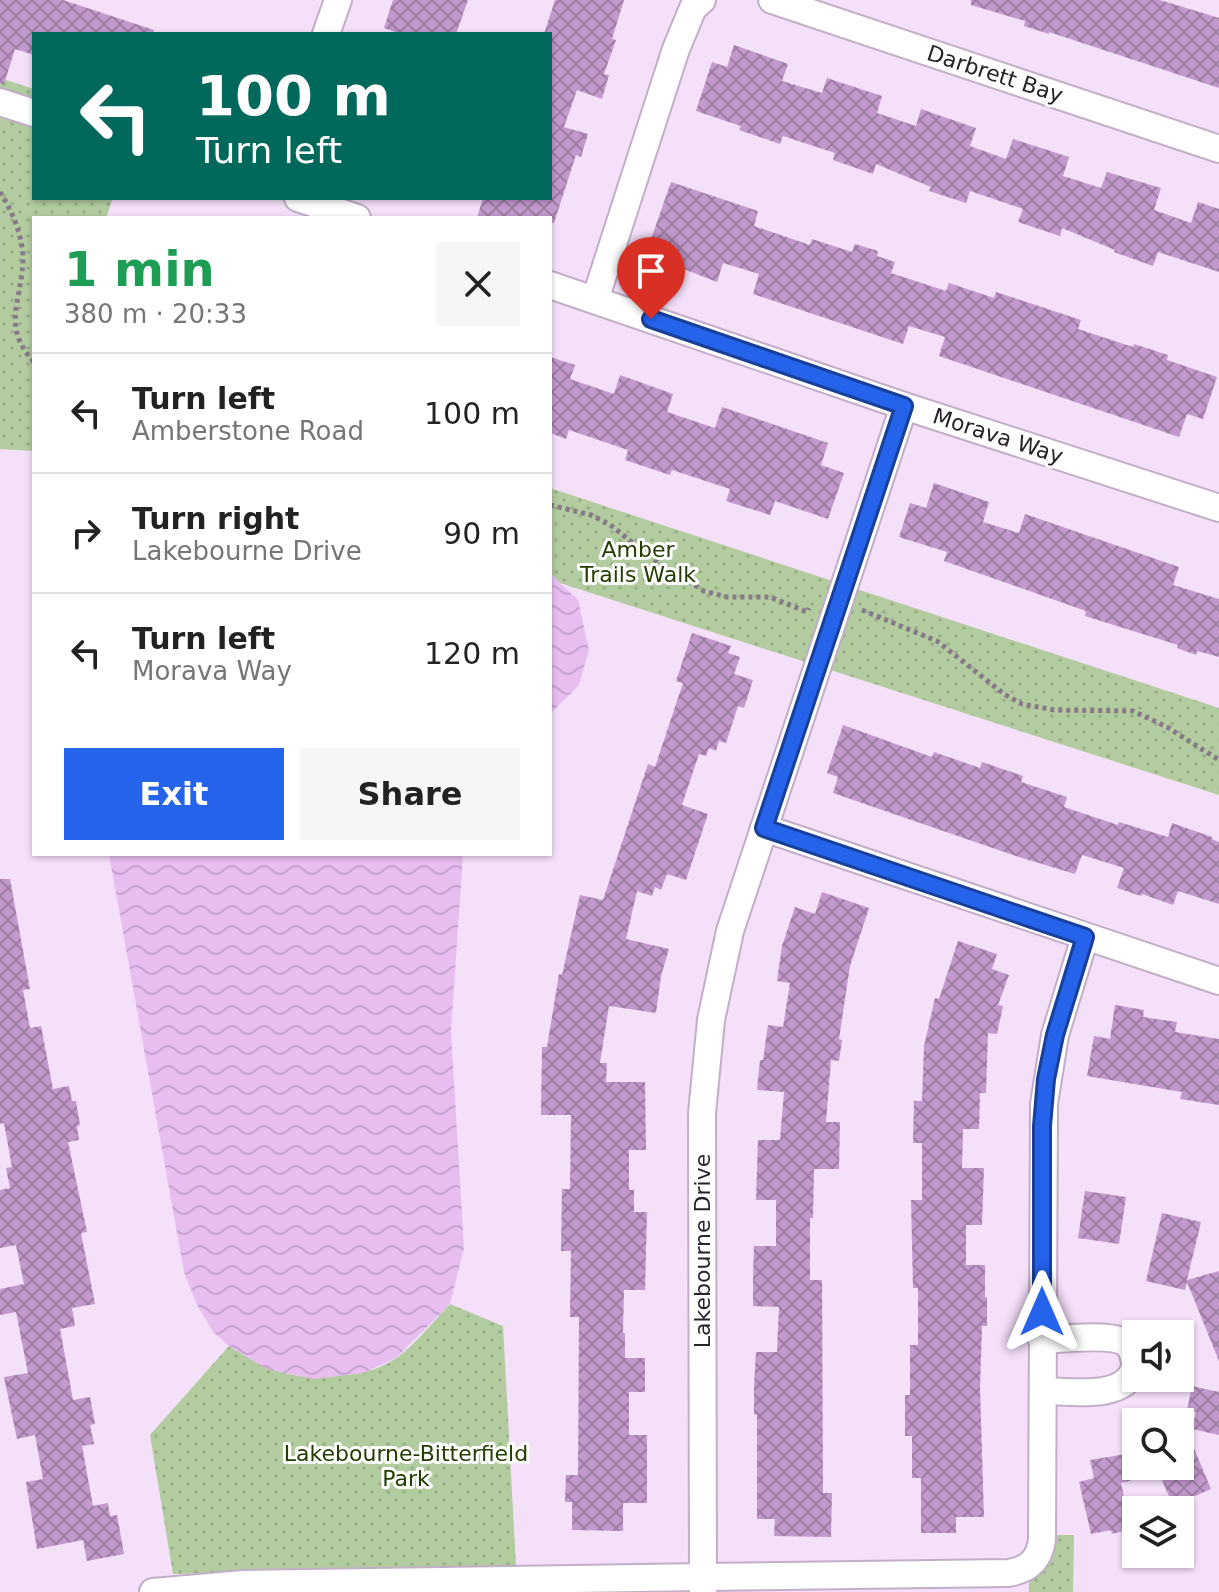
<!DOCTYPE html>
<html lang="en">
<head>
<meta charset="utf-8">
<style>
	body { margin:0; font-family:"DejaVu Sans",sans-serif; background:#f6f6f6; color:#222; height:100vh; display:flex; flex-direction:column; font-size:30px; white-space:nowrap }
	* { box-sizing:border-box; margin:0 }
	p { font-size:26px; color:#767676 }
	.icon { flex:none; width:44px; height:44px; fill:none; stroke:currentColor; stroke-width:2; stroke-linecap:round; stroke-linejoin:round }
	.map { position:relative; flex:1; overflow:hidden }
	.panel { position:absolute; left:32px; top:216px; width:520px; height:640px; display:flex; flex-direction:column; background:#fff; border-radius:0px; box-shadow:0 2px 6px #0004 }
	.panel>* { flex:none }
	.top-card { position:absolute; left:32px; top:32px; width:520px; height:168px; border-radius:0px; box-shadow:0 2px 6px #0004; background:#00695c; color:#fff; overflow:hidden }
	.fabs { position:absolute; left:1122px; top:1320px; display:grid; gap:16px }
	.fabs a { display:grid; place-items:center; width:72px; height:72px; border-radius:0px; background:#fff; box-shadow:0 2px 6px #0004; font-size:40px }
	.pin { position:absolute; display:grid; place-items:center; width:68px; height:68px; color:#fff; margin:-82px -34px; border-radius:50% 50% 50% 0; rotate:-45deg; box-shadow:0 0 8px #0007 }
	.pin .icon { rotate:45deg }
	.me { position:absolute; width:88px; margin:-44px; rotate:0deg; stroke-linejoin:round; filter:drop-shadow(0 0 6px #0008) }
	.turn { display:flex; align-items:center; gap:28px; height:168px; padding:0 32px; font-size:36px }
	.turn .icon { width:104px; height:104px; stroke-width:2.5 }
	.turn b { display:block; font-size:56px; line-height:68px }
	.round { display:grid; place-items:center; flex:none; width:84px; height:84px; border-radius:0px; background:#f6f6f6 }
	.summary { display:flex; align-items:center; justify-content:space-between; height:136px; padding:0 32px }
	h1 { font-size:48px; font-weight:800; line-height:60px; color:#1e9e55 }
	.button { display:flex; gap:16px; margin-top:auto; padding:16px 32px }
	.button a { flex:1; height:92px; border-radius:0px; background:#2563eb; color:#fff; font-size:32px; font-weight:800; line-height:92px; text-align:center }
	.button a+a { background:#f6f6f6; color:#222 }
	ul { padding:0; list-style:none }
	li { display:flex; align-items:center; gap:24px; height:120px; padding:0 32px; border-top:2px solid #e0e0e0 }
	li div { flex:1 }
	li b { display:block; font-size:30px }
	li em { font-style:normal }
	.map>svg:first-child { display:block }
	.park { fill:url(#park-dots) }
	.water { fill:url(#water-waves) }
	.building { fill:url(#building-cross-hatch) }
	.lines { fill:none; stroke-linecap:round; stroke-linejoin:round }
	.minor-casing { stroke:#c2aec7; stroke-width:30 }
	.path { stroke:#87798a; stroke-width:5; stroke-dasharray:4 4; stroke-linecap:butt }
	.minor { stroke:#fff; stroke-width:26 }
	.route-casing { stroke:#184099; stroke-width:20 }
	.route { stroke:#2563eb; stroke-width:14 }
	.labels { text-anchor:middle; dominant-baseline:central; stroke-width:6; stroke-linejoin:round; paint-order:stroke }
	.street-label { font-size:22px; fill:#2a222b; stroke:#fff }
	.park-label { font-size:22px; fill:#243e01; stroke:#fff }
</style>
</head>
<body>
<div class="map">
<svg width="1219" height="1592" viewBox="0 0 1219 1592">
	<defs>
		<pattern id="park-dots" width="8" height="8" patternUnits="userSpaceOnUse" patternTransform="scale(2)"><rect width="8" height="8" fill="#b3cc9f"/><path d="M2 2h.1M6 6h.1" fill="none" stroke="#9aaf89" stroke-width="1.8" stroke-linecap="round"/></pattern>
		<pattern id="water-waves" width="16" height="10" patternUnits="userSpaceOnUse" patternTransform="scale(2)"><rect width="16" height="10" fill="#e8bef1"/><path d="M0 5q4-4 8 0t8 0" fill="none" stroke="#c7a3cf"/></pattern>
		<pattern id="building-cross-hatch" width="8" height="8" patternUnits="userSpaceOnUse" patternTransform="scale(2)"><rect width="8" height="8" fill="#c299cb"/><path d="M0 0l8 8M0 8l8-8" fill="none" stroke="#9e7ca5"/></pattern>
	</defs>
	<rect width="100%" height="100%" fill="#f5e0fa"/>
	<g class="park">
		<path d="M0,78L34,89V198H113L106,218H34V451L0,449Z"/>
		<path d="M550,488L1219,708V795L560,583L550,573Z"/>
		<path d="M450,1304L503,1326L516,1566L173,1574L150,1435L229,1346C273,1374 295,1381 346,1375C365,1373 382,1368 398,1357C417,1342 433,1322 450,1304Z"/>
		<path d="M1053,1535H1074L1073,1592H1029V1580C1049,1570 1051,1557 1053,1535Z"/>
	</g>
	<g class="water">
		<path d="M550,573L578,600L589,650L579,685L550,714Z"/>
		<path d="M109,854H463L451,1031L464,1248L450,1304L396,1358L363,1373L313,1379L267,1369L229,1346L213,1332L196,1303L184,1272Z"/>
	</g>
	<g class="building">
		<path d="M0,0H63L154,30L153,34H34V55L15,49L4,84H0Z"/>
		<path d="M393,0H468L456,34H401L384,28Z"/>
		<path d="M555,0H624L612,39L616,40L604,74L609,75L602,99L577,90L564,127L588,134L581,157L576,155L554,223H550V218H477L483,198H550V34H544Z"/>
		<path d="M971,0H1160L1219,18V88L1049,32V34L1024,26L1025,21L971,5Z"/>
		<path d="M734,45L788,64L782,81L822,93L827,78L882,96L877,113L916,126L921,109L976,128L970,146L1006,159L1013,139L1069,157L1063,176L1101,188L1107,172L1161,188L1154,210L1191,223L1198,202L1219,209V272L1158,252L1153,266L1114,252L1115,250L1062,228L1060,236L1018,222L1023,209L970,191L966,203L929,191L931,187L876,164L873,174L833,160L835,153L783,136L780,144L739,130L741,126L696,111L712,62L727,67Z"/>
		<path d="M671,182L758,211L754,226L810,245L812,239L852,252L855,244L878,251L877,256L895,262L891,273L946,291L949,283L994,298L996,292L1081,320L1078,329L1133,347L1134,344L1168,355L1167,360L1217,377L1203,419L1187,414L1179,437L939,356L945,337L909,326L903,344L753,294L759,274L723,263L717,282L663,261L667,248L650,242Z"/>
		<path d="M550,357L575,365L570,379L614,394L620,375L673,394L667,412L715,428L722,407L828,443L821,465L844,473L828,519L775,501L770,515L726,501L730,489L672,470L670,475L625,460L628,450L569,430L566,439L550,433Z"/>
		<path d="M934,483L989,502L983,522L1019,533L1025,514L1179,567L1173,585L1219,599V657L1197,651L1196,655L1177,648L1178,645L1085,616L1086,611L944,561L947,552L899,537L910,503L926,508Z"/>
		<path d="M692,633L731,646L728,653L740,657L734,674L753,680L744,708L738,706L726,743L719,741L716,751L709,748L706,756L699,754L682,805L708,814L686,880L667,874L661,890L655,887L652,896L637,891L626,939L669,949L661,976L656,1013L609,1006L600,1063H607L606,1082H645L646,1150H629V1190H634V1212H647L645,1290H624L623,1333H625V1358H645V1392H629V1435H647V1503H623V1531L572,1530V1502H565L566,1475H578L579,1317H570L571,1251H561L562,1189H570L571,1115H541L542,1047H547L559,974L562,975L580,895L603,900L648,764L655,767L683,683L676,681Z"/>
		<path d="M843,725L932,757L934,752L980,768L982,762L1023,776L1021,782L1067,797L1064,807L1118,825L1119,822L1168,837L1172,823L1212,837V839L1219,842V904L1178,891L1173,905L1142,894L1141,896L1117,888L1124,868L1082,855L1075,874L1019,857L833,793L838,777L827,773Z"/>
		<path d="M0,879H10L30,989L23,990L30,1028L41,1026L53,1089L69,1086L72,1101H76L80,1125L77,1126L79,1140L68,1142L87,1232L81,1233L95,1304L72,1308L75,1326L60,1329L73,1400L90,1397L95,1424L90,1425L94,1444L82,1446L93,1506L108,1503L110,1516L117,1515L124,1554L87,1561L83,1540L37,1549L26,1482L43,1479L35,1435L17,1439L4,1377L28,1373L16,1312L0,1315V1289L24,1284L16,1245L0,1248V1190L10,1188L6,1168L12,1167L4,1123L0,1124Z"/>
		<path d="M822,892L869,908L850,966L839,1039L842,1040L839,1061L831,1060L826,1122H840L839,1169H814L813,1218H810V1280H822L823,1493H832L831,1537L774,1536L775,1519H757V1415L754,1414V1386L756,1352H777L779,1307L753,1306V1279L754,1246H776V1200H756L758,1140H780L784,1092L757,1090L760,1060H763L768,1025L783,1027L790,983L777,981L782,946L795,907L815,914Z"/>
		<path d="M958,941L997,954L992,969L1009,975L998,1005L1003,1006L997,1034L988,1033L986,1093H980L979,1129H963L962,1168H984L982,1225H966V1265H985V1297H987V1326H982L980,1388L984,1517H956V1533H921V1478H912V1436H905V1395H910V1345H918V1288H913L911,1200H922V1143H913L914,1101H922L924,1046L935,998L939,999Z"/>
		<path d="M1115,1005L1144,1010L1143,1017L1177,1022L1175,1032L1219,1039V1105L1180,1099L1182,1092L1087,1076L1094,1036L1110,1039Z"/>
		<path d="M1085,1191L1126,1197L1119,1244L1078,1238Z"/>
		<path d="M1162,1213L1201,1222L1187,1280L1219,1271V1361L1187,1282L1185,1290L1146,1281Z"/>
		<path d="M1192,1386L1219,1392V1435L1192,1429L1196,1412L1187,1410Z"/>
		<path d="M1180,1415L1211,1489L1173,1506L1156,1466H1180Z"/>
		<path d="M1126,1454L1132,1480L1121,1483L1131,1529L1112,1534L1111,1530L1091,1534L1079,1482L1094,1478L1090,1460Z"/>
	</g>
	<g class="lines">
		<g class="minor-casing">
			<g id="minor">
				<path d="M772,0L1219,149"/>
				<path d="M326,34L338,0"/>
				<path d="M0,102L34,113"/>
				<path d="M298,198L357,218"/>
				<path d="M550,285L904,406L1219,508"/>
				<path d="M595,300L676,49L693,8L702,0"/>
				<path d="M764,828L1219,981"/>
				<path d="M1042,1340C1061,1339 1111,1333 1126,1343C1133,1349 1135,1358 1135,1367C1126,1401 1071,1391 1043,1391"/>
				<path d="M153,1592L244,1584L703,1577L702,1113L711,1020L730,931L904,406"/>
				<path d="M703,1592V1577L1008,1573C1028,1570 1039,1561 1042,1540L1044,1104L1055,1035L1085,937"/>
			</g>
		</g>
		<g class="path">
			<path d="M0,192C12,211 22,234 23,257C23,299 0,326 34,362"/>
			<path d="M550,505L591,515L609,524L661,565L704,591L727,597H770L807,612L809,608"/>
			<path d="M862,610L937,641L1004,694L1022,704L1054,710L1133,711L1167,727L1219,760"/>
		</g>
		<use href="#minor" class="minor"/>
	</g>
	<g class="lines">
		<g class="route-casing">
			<path id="route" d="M651,319L904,406L764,828L1085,937L1055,1035L1046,1079L1042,1126V1312"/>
		</g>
		<use href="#route" class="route"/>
	</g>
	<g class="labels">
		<g class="street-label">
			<text transform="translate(995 74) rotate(18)">Darbrett Bay</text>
			<text transform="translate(998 436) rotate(18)">Morava Way</text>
			<text transform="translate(702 1251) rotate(-90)">Lakebourne Drive</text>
		</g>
		<g class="park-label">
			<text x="638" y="549">Amber<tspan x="638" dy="25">Trails Walk</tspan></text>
			<text x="406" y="1453">Lakebourne-Bitterfield<tspan x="406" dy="25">Park</tspan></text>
		</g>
	</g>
</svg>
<div class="fabs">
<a><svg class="icon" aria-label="sound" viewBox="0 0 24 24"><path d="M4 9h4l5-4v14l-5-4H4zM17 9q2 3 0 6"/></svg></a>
<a><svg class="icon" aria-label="search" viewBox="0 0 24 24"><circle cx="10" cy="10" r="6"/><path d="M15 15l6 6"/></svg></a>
<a><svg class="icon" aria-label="layers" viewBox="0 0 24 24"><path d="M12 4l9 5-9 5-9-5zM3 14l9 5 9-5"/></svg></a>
</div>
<div class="pin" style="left:651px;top:319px;background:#d93025"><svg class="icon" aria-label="arrive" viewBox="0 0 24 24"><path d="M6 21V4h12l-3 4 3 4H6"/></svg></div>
<svg class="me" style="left:1042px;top:1312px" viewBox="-20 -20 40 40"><path d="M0-17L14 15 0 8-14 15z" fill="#2563eb" stroke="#fff" stroke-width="4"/></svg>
<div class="top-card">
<div class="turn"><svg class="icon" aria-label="left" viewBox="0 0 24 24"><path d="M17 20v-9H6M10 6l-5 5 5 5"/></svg><div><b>100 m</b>Turn left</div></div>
</div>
<section class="panel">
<div class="summary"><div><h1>1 min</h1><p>380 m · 20:33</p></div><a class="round"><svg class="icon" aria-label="close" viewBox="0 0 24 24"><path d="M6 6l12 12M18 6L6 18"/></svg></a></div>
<ul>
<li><svg class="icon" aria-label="left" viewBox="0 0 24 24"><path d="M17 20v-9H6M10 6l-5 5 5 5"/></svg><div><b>Turn left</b><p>Amberstone Road</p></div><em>100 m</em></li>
<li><svg class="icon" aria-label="right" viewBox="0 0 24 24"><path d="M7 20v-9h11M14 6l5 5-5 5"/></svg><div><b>Turn right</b><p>Lakebourne Drive</p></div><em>90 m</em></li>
<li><svg class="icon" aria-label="left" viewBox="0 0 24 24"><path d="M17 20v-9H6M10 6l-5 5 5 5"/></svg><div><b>Turn left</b><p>Morava Way</p></div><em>120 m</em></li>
</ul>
<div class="button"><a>Exit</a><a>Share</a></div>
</section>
</div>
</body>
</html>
